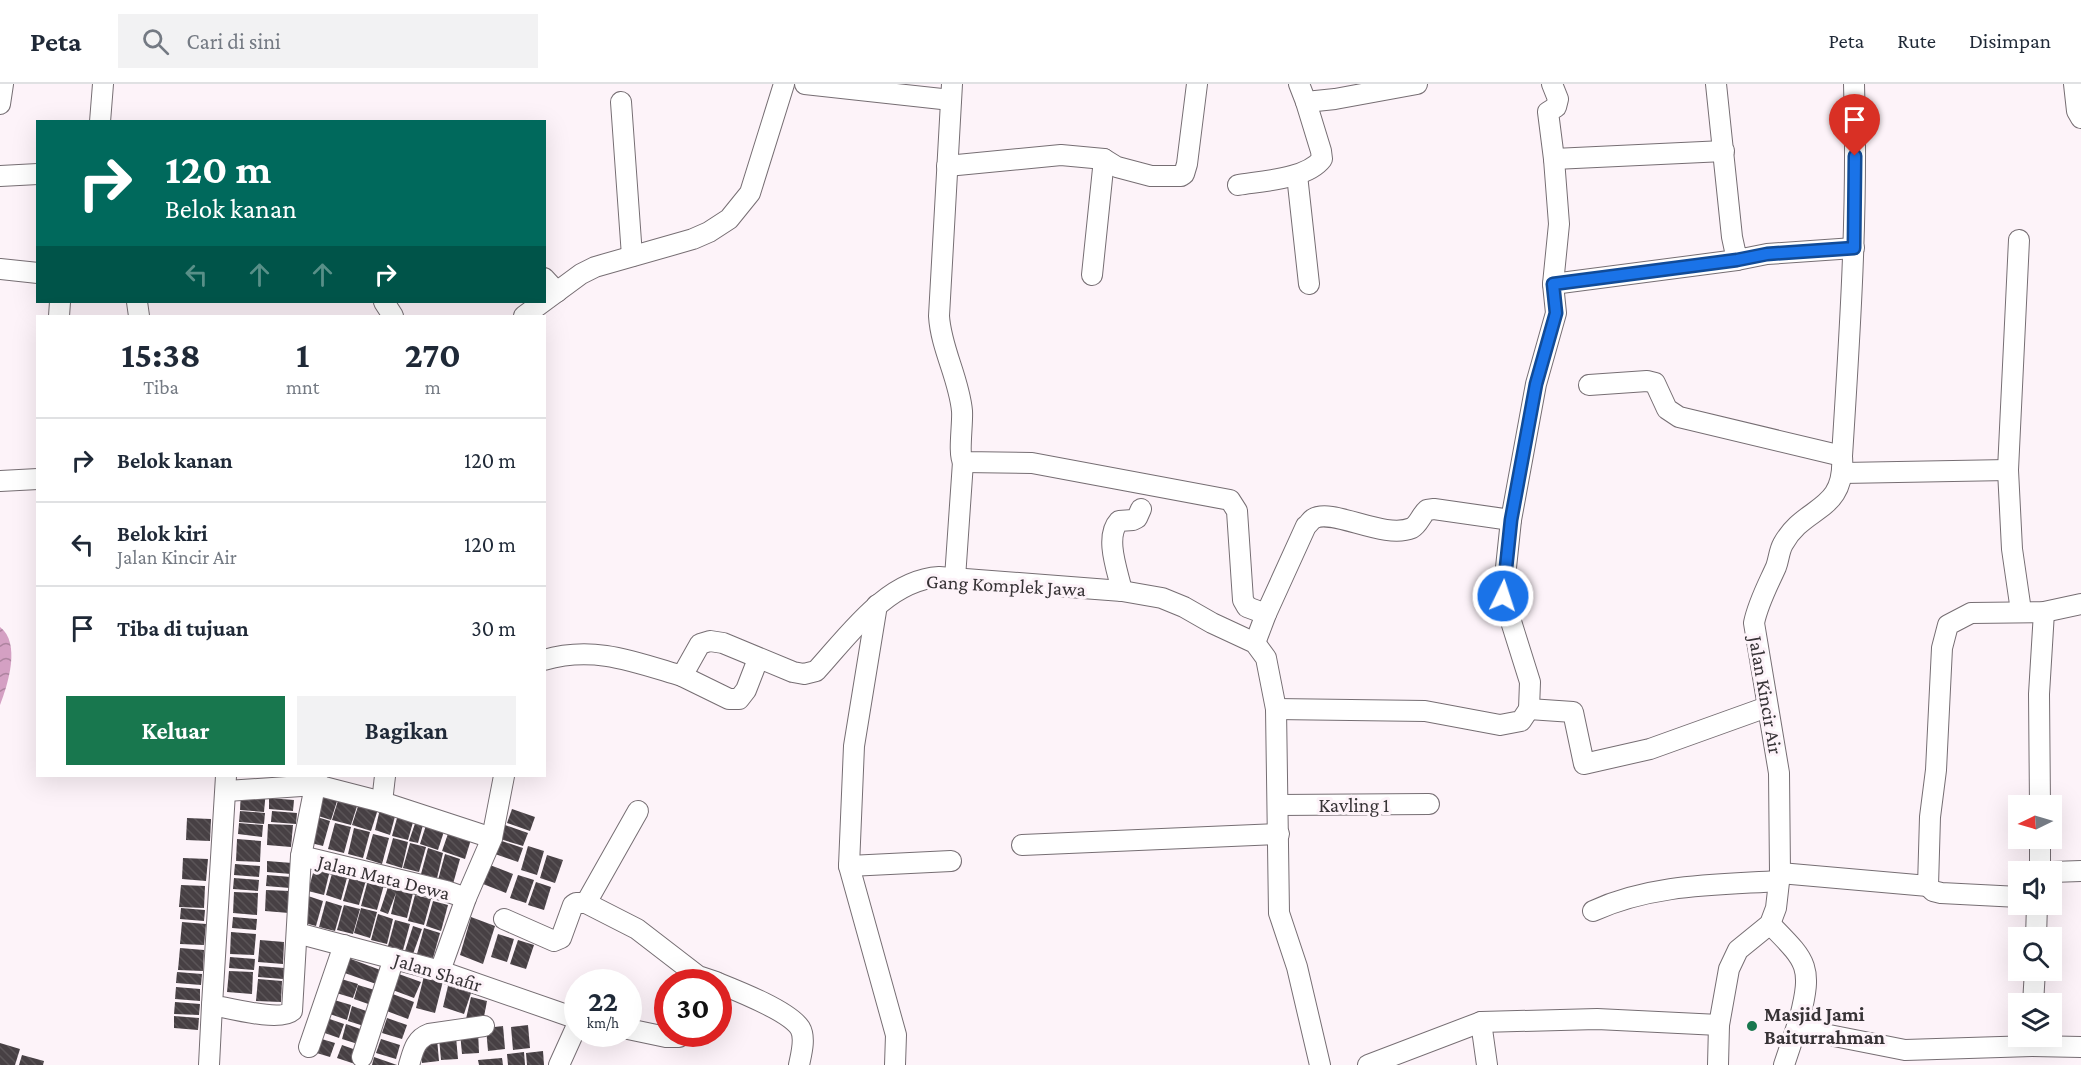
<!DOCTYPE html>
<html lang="id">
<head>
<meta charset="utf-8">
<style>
	body { margin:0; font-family:"Crimson Pro",serif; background:#f2f2f3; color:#1f2937; height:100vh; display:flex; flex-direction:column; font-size:22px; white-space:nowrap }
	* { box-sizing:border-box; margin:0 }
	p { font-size:20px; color:#747a83 }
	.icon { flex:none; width:33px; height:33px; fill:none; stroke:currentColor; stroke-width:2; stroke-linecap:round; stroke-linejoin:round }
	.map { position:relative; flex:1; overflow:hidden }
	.panel { position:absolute; left:36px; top:231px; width:510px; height:462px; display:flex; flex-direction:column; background:#fff; border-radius:0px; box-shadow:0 6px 24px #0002 }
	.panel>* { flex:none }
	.banner { position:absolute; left:36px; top:36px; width:510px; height:183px; border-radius:0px; box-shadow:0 6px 24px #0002; background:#00695c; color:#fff; overflow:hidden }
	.needle { width:39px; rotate:265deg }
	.fabs { position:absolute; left:2008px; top:711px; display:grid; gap:12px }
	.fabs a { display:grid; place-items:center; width:54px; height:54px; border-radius:0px; background:#fff; box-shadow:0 6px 24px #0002; font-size:30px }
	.speed { position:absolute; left:564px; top:885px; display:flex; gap:12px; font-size:30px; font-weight:700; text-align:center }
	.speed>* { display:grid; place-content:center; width:78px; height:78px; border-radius:50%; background:#fff; box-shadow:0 6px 24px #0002; line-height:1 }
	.speed small { font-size:15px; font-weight:400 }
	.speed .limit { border:9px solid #d22; background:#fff; color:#111 }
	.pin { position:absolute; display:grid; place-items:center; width:51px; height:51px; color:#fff; margin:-62px -26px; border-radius:50% 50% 50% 0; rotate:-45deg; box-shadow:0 0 6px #0007 }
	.pin .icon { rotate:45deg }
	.me { position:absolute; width:66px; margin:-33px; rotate:4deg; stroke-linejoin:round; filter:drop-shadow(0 0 4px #0008) }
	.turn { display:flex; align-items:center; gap:21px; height:126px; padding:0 30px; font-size:27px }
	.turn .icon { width:78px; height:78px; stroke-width:2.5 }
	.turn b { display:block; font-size:42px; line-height:51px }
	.lanes { display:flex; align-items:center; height:57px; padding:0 30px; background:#0003; justify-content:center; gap:30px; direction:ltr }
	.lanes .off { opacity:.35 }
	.eta { display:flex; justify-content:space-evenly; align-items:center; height:102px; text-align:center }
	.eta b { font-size:36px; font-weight:700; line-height:42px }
	.button { display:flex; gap:12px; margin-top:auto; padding:12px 30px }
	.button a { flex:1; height:69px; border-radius:0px; background:#18774e; color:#fff; font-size:24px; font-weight:700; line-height:69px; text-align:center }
	.button a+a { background:#f2f2f3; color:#1f2937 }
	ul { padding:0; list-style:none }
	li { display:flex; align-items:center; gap:18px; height:84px; padding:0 30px; border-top:2px solid #e0e1e3 }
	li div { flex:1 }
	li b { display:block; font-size:22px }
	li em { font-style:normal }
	header { display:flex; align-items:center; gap:36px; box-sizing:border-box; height:84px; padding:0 30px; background:#fff; border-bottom:2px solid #e0e1e3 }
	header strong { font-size:28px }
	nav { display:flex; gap:33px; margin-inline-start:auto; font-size:21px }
	.search { width:420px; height:54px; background:#f2f2f3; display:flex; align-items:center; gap:15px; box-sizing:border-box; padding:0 21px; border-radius:0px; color:#747a83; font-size:22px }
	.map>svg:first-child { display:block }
	.water { fill:url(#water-waves) }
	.building { fill:url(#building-back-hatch) }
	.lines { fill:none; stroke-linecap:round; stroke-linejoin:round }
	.minor-casing { stroke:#766e73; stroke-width:22 }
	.minor { stroke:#fff; stroke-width:20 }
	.route-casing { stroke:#114b97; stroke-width:15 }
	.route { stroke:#1a73e8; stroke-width:10 }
	.poi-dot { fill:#18774e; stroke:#fdf3f9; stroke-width:2 }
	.labels { text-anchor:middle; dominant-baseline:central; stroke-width:6; stroke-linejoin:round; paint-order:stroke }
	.street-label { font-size:20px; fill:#373336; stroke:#fdf3f9 }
	.poi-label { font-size:20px; font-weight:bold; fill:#373336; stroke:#fdf3f9; text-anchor:start }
</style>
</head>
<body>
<header>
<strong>Peta</strong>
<div class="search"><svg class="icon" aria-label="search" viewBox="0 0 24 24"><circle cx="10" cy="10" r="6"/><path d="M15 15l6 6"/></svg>Cari di sini</div>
<nav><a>Peta</a><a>Rute</a><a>Disimpan</a></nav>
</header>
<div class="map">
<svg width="2081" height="981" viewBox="0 0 2081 981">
	<defs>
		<pattern id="water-waves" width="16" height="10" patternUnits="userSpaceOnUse" patternTransform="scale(1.5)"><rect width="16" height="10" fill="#d4a0c3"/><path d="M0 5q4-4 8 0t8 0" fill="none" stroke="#ad839f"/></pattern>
		<pattern id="building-back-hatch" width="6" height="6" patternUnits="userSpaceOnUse" patternTransform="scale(1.5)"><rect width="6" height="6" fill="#474044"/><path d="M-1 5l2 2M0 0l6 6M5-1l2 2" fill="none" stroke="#5a5457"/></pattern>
	</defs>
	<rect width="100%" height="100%" fill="#fdf3f9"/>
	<path class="water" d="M0,543C21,559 8,600 0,621Z"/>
	<g class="building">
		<path d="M320,705L339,711L331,736L312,730Z"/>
		<path d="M266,706L264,728L240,726L241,708Z"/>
		<path d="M340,710L359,716L351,741L332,736Z"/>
		<path d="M269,714L294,716L293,727L269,725Z"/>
		<path d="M360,716L379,722L371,747L352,741Z"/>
		<path d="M381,721L397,725L390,751L375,746Z"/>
		<path d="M512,725L535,733L530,747L507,739Z"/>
		<path d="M240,727L265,729L264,740L239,738Z"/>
		<path d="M272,727L297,729L296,740L271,738Z"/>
		<path d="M399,727L415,731L408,756L392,752Z"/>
		<path d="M418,731L425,734L418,759L409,757Z"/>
		<path d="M314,732L330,737L323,762L307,758Z"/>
		<path d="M187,734L211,735L210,757L186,756Z"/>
		<path d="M428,735L446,741L438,766L420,760Z"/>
		<path d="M239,739L263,741L262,753L238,750Z"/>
		<path d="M335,739L351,743L344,769L328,765Z"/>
		<path d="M268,740L293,741L291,763L267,761Z"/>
		<path d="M451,741L473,749L465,775L442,767Z"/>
		<path d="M505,741L528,749L523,762L500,755Z"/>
		<path d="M354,744L370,748L363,774L348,770Z"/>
		<path d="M373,750L389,754L382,780L366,775Z"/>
		<path d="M393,754L408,758L402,784L386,779Z"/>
		<path d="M237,755L261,757L260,778L236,777Z"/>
		<path d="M499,756L523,764L518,778L495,770Z"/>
		<path d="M410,759L426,763L419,788L403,784Z"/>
		<path d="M528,762L544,767L537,791L521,786Z"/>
		<path d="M428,764L443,769L437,794L421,790Z"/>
		<path d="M445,770L460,775L453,800L438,796Z"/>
		<path d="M547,771L563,776L555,799L540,794Z"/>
		<path d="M183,774L208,775L206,797L182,795Z"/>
		<path d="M267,777L292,779L291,790L267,788Z"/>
		<path d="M235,780L260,782L259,793L234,791Z"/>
		<path d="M490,781L513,790L506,809L483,800Z"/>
		<path d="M315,782L330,786L324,811L308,807Z"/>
		<path d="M333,786L348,790L341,816L326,811Z"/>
		<path d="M267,791L291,793L290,804L266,802Z"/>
		<path d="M518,791L534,796L526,819L510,814Z"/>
		<path d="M350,792L366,796L359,821L343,817Z"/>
		<path d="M234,794L259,796L258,807L233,805Z"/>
		<path d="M368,796L384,801L377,826L361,822Z"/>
		<path d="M536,798L551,803L544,826L528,821Z"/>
		<path d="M181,801L205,802L204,824L179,823Z"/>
		<path d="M388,803L413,809L407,834L391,830L396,809L388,830L380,827Z"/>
		<path d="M266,806L290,807L289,829L265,827Z"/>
		<path d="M234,808L258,809L257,831L233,829Z"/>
		<path d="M415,811L431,815L424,841L408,837Z"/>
		<path d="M308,812L323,817L316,842L301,838Z"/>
		<path d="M326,817L342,822L335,847L319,843Z"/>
		<path d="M433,817L448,821L441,847L426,842Z"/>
		<path d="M344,821L360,825L353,850L337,846Z"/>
		<path d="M181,824L205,826L204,837L180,835Z"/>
		<path d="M361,824L377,828L370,854L354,849Z"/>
		<path d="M378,830L393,835L387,860L371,856Z"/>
		<path d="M233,833L257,835L256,846L232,844Z"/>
		<path d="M471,833L495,842L483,880L460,871Z"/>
		<path d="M395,836L410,840L403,866L388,862Z"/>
		<path d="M182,838L206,840L204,861L180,860Z"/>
		<path d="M413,842L422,845L413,870L405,867Z"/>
		<path d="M424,844L440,849L433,874L417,870Z"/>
		<path d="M231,848L256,850L254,871L230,870Z"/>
		<path d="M498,850L514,855L507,878L491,873Z"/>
		<path d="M260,856L284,858L283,880L258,878Z"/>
		<path d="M518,856L534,861L526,885L510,880Z"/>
		<path d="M180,864L204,866L203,887L178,886Z"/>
		<path d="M343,872L383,887L379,901L339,887Z"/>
		<path d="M230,873L255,875L254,886L229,884Z"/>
		<path d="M259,882L284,884L283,895L258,893Z"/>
		<path d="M229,887L253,888L252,910L227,908Z"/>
		<path d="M177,888L202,890L201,901L176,899Z"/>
		<path d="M396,889L421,898L414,914L390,905Z"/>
		<path d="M424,892L443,897L435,929L416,924Z"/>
		<path d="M338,894L358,900L353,914L333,908Z"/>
		<path d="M258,895L282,897L281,918L256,917Z"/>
		<path d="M358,901L378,907L374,922L354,915Z"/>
		<path d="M448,902L471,909L464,930L443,923Z"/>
		<path d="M176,903L200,905V917L175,915Z"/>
		<path d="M390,909L414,918L408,935L384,926Z"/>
		<path d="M471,913L487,917L483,938L466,935Z"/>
		<path d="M331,915L351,921L347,936L327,929Z"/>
		<path d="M175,918L200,920L199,931L174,930Z"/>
		<path d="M352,922L372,929L367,943L348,937Z"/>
		<path d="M174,932L199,934L198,946L174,944Z"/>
		<path d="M324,933L344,940L339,954L319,947Z"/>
		<path d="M387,934L407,941L402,955L382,949Z"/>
		<path d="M346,940L366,947L361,961L342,955Z"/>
		<path d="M528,941L530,964L513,966L511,943Z"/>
		<path d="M503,942L505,965L488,967L486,944Z"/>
		<path d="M478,947L479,969L462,970L460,948Z"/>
		<path d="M315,953L335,959L330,973L310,967Z"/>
		<path d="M456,953L458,975L441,976L439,954Z"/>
		<path d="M381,955L400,961L396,975L376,969Z"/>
		<path d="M437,955L439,977L422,979L420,956Z"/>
		<path d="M0,959L20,965L15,981H0Z"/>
		<path d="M342,961L359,967L355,980L337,974Z"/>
		<path d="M543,967L544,981H527L526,969Z"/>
		<path d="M524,968L525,981H508L507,970Z"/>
		<path d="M22,971L44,977L43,981H19Z"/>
		<path d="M374,973L397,981H372Z"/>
		<path d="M502,974L503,981H479L478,976Z"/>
	</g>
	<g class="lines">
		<g class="minor-casing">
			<g id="minor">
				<path d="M805,0L951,16"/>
				<path d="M952,0L939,232C941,265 959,294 962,327C963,339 958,370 963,378L1032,379L1230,416L1237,427L1243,516L1247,523L1266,530"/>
				<path d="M1299,0L1306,18L1335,15L1417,0"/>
				<path d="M1552,0L1558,15L1556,23L1548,28L1554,75L1559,140L1553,200L1556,229L1536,300L1511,436L1503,512L1530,598L1529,625L1573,628L1584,680L1650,665L1767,623"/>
				<path d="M1716,0L1732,153L1737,176L1767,170L1854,164"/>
				<path d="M2074,0L2077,27L2081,34"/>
				<path d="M621,18L632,172"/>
				<path d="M0,20L3,0"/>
				<path d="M100,38L103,0"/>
				<path d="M1554,75L1724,67"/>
				<path d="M947,82L1061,71L1104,75L1117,83L1151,92H1181L1184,90L1187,80L1197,0"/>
				<path d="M1297,91L1309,200"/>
				<path d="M0,92L38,90"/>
				<path d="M1238,101C1262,97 1307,95 1322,75L1321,67L1306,18"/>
				<path d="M2019,156L2008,386L2012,465L2021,527"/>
				<path d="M0,185L38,189"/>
				<path d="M1092,191L1104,75"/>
				<path d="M544,194L557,208"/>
				<path d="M1553,200L1737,176"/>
				<path d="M137,218L139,232"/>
				<path d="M384,218L393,232"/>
				<path d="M59,232L60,218"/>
				<path d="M524,232L581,190L595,183L693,155L709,148L729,135L750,109L784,0"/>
				<path d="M1589,301L1647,297L1655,299L1667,325L1679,333L1842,372"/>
				<path d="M1843,389L2008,386"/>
				<path d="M0,397L38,395"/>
				<path d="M955,494L963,378"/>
				<path d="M1122,507C1118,488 1104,453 1119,437L1133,436L1137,434L1141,425"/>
				<path d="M877,521L854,662L849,782L896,951L895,981"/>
				<path d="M1255,559L1266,530L1306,442C1309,440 1310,437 1313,435C1332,423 1383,456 1412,444C1419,440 1421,431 1427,426L1434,425L1511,436"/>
				<path d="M544,576C594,561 635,578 682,592L700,560L710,557L723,559L793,588L804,590L816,587C849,551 887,496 939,493L1122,507L1162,514L1184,523L1212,539L1255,559L1266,574L1276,625L1279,829L1297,883L1320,981"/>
				<path d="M682,592L729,615H739L746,606L758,575"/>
				<path d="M1276,625L1425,627L1500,641L1521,637L1529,625"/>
				<path d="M226,692L212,921C229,924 280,938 292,927L301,772L317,692"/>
				<path d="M227,707L316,701L382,718L492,754"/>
				<path d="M382,718L385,692"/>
				<path d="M1278,721L1429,720"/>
				<path d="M2040,722L2039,610L2044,528"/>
				<path d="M2040,754V788"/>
				<path d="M1022,761L1279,750"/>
				<path d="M301,772L446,807L466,814"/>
				<path d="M849,782L951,777"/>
				<path d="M2052,788L2081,787"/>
				<path d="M1780,789L1928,802"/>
				<path d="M2019,813L1941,809L1933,807L1928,802L1930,733L1936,686L1942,564L1948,541L1971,529L2044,528L2081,520"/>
				<path d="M586,819L638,727"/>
				<path d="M1593,827C1652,800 1716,801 1779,797"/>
				<path d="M504,835L554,857L561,854L573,821L576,819H586L637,845L698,892L716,898"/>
				<path d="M1770,840C1806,877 1813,881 1800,933L1824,950L1905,966L2032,962L2081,963"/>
				<path d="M297,849L440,887L578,935"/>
				<path d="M2036,854L2037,820"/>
				<path d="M440,887L466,814L492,754L504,692"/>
				<path d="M718,899C738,907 789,927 800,944C806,954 801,971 799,981"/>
				<path d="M2033,920L2035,886"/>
				<path d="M1481,938L1487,981"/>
				<path d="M628,945L666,953H679L682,950"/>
				<path d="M309,963L344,861"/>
				<path d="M362,973L394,874"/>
				<path d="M209,981L212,921"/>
				<path d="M409,981C413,968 415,955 429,950L484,942"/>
				<path d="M559,981L578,939"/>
				<path d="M1368,981L1481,938L1597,935L1719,941"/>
				<path d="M1718,981L1719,941L1729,885L1738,866L1770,840L1776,824L1780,789L1779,689L1754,539C1758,519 1768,501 1776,483C1779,475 1779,467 1783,460C1804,421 1846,429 1842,372C1850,248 1858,124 1854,0"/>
				<path d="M1784,981L1800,933"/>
			</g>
		</g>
		<use href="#minor" class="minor"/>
	</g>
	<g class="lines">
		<g class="route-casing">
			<path id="route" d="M1503,512L1511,436L1536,300L1556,229L1553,200L1737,176L1767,170L1854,164L1855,72"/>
		</g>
		<use href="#route" class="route"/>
	</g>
	<circle class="poi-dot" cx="1752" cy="942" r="6"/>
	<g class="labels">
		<g class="street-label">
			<text transform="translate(1006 501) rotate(3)">Gang Komplek Jawa</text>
			<text transform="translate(1766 611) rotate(80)">Jalan Kincir Air</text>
			<text x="1354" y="721">Kavling 1</text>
			<text transform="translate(384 793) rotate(14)">Jalan Mata Dewa</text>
			<text transform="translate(438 888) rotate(17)">Jalan Shafir</text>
		</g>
		<g class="poi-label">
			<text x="1764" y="930">Masjid Jami<tspan x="1764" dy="23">Baiturrahman</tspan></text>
		</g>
	</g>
</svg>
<div class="fabs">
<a><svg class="needle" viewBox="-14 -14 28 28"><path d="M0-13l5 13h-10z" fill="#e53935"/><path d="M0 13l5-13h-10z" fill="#747a83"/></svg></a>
<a><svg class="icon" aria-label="sound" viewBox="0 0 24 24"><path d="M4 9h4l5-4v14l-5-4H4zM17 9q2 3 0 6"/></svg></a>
<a><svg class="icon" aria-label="search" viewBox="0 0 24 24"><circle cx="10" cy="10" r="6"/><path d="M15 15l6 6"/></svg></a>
<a><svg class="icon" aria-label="layers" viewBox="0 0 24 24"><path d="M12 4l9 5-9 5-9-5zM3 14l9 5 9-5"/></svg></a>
</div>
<div class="speed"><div>22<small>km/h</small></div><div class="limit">30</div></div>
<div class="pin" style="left:1855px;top:72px;background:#d93025"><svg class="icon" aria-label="arrive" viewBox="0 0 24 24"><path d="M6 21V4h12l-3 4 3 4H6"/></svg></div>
<svg class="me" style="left:1503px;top:512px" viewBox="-20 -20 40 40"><circle r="17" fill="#1a73e8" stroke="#fff" stroke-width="3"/><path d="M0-11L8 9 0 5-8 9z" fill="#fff"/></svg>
<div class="banner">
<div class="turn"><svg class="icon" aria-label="right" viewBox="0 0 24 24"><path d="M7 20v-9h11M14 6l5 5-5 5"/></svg><div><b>120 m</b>Belok kanan</div></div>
<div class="lanes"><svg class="icon off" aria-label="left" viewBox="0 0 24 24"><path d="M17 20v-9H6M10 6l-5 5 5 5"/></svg><svg class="icon off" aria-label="ahead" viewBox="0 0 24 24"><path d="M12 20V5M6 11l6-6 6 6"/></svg><svg class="icon off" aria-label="ahead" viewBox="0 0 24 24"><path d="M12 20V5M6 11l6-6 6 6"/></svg><svg class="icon" aria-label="right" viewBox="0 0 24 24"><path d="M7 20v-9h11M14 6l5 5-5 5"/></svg></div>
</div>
<section class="panel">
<div class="eta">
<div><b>15:38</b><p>Tiba</p></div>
<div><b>1</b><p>mnt</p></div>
<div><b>270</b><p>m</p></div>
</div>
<ul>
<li><svg class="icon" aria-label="right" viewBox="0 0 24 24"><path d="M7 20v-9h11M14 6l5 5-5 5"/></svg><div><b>Belok kanan</b></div><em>120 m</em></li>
<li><svg class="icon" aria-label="left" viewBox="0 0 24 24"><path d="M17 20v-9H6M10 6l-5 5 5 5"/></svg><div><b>Belok kiri</b><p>Jalan Kincir Air</p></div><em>120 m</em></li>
<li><svg class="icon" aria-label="arrive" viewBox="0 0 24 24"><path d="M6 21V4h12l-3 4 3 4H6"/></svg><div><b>Tiba di tujuan</b></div><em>30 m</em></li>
</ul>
<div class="button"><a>Keluar</a><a>Bagikan</a></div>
</section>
</div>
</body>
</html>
